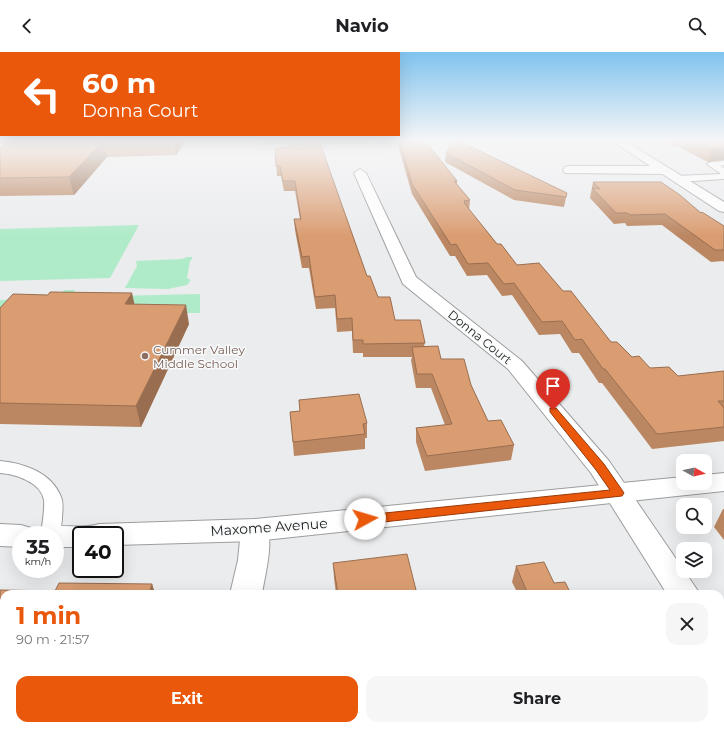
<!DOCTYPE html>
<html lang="en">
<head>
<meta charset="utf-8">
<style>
	body { margin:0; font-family:Montserrat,sans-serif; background:#f6f6f6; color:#202124; height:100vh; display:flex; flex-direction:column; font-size:15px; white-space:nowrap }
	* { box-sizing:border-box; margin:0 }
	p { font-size:13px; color:#757577 }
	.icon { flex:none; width:22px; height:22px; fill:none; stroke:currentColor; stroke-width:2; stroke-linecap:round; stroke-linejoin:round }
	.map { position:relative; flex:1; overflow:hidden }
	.drawer { position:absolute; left:0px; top:538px; width:724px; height:140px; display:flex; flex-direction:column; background:#fff; border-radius:12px 12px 0 0; box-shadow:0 4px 16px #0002 }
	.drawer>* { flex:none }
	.banner { position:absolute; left:0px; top:0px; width:400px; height:84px; box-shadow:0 4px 16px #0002; background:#ea580c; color:#fff; overflow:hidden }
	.needle { width:26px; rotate:98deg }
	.controls { position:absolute; left:676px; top:402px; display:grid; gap:8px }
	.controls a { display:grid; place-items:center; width:36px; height:36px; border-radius:8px; background:#fff; box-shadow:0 4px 16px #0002; font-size:20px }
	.speed { position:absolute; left:12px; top:474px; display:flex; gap:8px; font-size:20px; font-weight:700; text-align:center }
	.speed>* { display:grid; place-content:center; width:52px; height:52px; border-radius:50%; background:#fff; box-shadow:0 4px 16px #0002; line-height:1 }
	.speed small { font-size:10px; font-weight:400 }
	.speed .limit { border:2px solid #111; border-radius:6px; background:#fff; color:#111 }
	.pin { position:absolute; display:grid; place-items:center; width:34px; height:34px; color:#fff; margin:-41px -17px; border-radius:50% 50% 50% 0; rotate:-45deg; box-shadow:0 0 4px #0007 }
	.pin .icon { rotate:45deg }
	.me { position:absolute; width:44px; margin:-22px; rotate:84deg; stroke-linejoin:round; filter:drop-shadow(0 0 3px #0008) }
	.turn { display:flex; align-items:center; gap:14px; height:84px; padding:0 16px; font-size:18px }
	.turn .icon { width:52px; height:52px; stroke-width:2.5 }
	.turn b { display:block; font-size:28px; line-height:34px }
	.round { display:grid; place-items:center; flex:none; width:42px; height:42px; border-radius:12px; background:#f6f6f6 }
	.overview { display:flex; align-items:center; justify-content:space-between; height:68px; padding:0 16px }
	h1 { font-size:24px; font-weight:700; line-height:30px; color:#ea580c }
	.action { display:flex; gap:8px; margin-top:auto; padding:8px 16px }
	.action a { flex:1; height:46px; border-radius:12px; background:#ea580c; color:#fff; font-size:16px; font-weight:700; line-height:46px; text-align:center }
	.action a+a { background:#f6f6f6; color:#202124 }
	header { display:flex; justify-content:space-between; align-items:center; height:52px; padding:0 16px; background:#fff; font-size:18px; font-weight:700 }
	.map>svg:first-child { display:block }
	.green { fill:#afebc9 }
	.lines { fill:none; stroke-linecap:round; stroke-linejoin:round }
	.service-casing { stroke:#9c9d9e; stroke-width:2 }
	.minor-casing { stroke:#9c9d9e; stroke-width:2 }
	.tertiary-casing { stroke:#9c9d9e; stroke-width:2 }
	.service { fill:#fff; fill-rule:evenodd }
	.minor { fill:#fff; fill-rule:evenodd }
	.tertiary { fill:#fff; fill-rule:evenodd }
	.wall { fill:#bb8762 }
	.shaded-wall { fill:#996e50 }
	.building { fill:#da9d72; stroke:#996e50 }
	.route { fill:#ea580c; stroke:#983908 }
	.education-dot { fill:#8d6e63; stroke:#f9fafb; stroke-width:1.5 }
	.labels { text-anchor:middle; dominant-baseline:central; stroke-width:3; stroke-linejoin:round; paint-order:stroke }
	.street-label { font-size:12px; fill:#1e1f1f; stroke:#f9fafb }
	.education-label { font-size:12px; fill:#785e54; stroke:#f9fafb; text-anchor:start }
	.near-street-label { font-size:14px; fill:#1e1f1f; stroke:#f9fafb }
</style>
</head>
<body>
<header><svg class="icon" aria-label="back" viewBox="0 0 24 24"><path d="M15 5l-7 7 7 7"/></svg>Navio<svg class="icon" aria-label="search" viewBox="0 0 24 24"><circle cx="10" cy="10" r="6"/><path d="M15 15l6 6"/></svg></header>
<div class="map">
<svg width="724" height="678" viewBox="0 0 724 678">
	<rect width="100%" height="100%" fill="#ebecee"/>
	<g class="green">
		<path d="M260,89H520L255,94Z"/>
		<path d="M139,173L110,226L0,229V177Z"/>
		<path d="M187,205H192V207L190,209L187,226L191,228L187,233L168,237L125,236L137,214L136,209L182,207Z"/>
		<path d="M64,238H75L72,245L200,242V261H148L0,277V248L58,246Z"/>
	</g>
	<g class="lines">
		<g class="service-casing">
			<g id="service">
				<path d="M724,109V113L720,114L724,116V127L677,130L673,127L677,124L721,122L707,112L711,110Z"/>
				<path d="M0,409C24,411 52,421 61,445C64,452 62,460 62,467C61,475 61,482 58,488L55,489V483H41C42,472 45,459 44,448C41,430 15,422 0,421Z"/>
			</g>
		</g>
		<g class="minor-casing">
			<g id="minor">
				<path d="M569,114H664L670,118L664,122L565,121L563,118L565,115Z"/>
				<path d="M360,117L366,121L416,225L522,309L609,409L700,542H667L591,421L508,317L403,232L354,121Z"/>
				<path d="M255,467L265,470C275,488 265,522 262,542H230L238,508L241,478L245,470Z"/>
				<path d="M720,583L724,584V619L720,618Z"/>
				<path d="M201,674H239L238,678H200Z"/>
			</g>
		</g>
		<g class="tertiary-casing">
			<g id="tertiary">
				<path d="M612,89H625L724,150V160L719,159Z"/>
				<path d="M724,421V439L255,489L115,493V483H81V495H55V483H41L45,476C63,471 82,478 99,472L255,467L683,425V431H705V423Z"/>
				<path d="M0,472L21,473L31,476L35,483H21V495L0,494Z"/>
			</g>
		</g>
		<use href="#service" class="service"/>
		<use href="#minor" class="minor"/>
		<use href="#tertiary" class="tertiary"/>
	</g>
	<g class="wall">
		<path d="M0,90H185L176,103L107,105L74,143L0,144V96L5,94L0,91Z"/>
		<path d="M398,90H422L457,129V132L470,148L469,158L497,192L517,213L563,239L611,290L632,305L650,316L678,324L724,319V389L652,397L602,331H599L579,301H572L560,282L539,283L512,243L502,244L487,223L467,224L455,204H450L412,142L398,93Z"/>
		<path d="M666,90H724V108L708,110L679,95H675Z"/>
		<path d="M275,97L367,224L378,245L395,268L425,291L424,294L441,307L471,333L488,369L514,393L511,408L425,419L416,390V376L445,373L431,336H416L411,308L412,305H363V301H353L352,279L337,280L335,256L316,257L309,216H302L295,178L294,167H300L295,139H284L281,124H277Z"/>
		<path d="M446,101L567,141L564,155L514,148L445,110Z"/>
		<path d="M593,130L701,161L724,174V210L723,209L711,210L662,173L627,174L625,171L614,172L590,146Z"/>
		<path d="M135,252L189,272L141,375L0,372V256Z"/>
		<path d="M299,348L367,371V386H365V397L294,404L290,360L300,359Z"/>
		<path d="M723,457H724V488L714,475Z"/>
		<path d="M333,511L417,542H336L334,526Z"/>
		<path d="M516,514L554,531L571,542H518L512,530Z"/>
		<path d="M152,532L155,542H4V617H0V538L55,539Z"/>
		<path d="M339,674H351L339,676Z"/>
		<path d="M516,674H609L610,678H515Z"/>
	</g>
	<g class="shaded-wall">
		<path d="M102,90H103L107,105L74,143L69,125Z"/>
		<path d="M174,90H185L176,103Z"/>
		<path d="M724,95V108L708,110L712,96Z"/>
		<path d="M132,241L136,259L125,252Z"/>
		<path d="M186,253L189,272L141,375L136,354Z"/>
		<path d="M152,532L155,542H149Z"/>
	</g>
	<g class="building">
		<path d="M12,90H102L69,125L0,126V96Z"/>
		<path d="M310,90H315L320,91L367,224H370L378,245H390L395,268H420L425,291L363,292V288H353L352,266L337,267L335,243L315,245L309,204L302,205L294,167H301L295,129H283L280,114H276L275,97Z"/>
		<path d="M400,90H422L427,91L457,129H454L470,148L464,149L465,152L497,192H501L517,213L539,211L563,239H571L611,290H617L632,305L639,304L650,316L669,315L678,324L724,319V349H718L724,356V375L657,382L605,317H603L582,287L575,288L562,269L542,270L514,231L504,232L488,211L468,212L456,192L451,193L412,132Z"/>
		<path d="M452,90H461L567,141L566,145L515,138L446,101Z"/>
		<path d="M699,90H724V95L712,96Z"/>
		<path d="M593,130H661L680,143L701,161L702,160L724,174V198H715L665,162L630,163L627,161H616L592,136L600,137Z"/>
		<path d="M50,240L132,241L125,252L186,253L136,354L0,351V256L13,242L48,243Z"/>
		<path d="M438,294L441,307H464L471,333L488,369L501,368L514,393L427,404L416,376L452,372L432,322H417L412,295Z"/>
		<path d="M359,342L367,371L363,372L365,382L293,390L290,360L300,359L299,348Z"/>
		<path d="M407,502L417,542H338L333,511Z"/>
		<path d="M544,510L554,531L565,530L571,542H528L516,514Z"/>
		<path d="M59,531L152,532L149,542H4V602H0V538L55,539Z"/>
		<path d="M521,674H609L610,678H522Z"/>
	</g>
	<linearGradient id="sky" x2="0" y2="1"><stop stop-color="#7fc3ee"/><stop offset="0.48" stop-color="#f6f6f7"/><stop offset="1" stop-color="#f6f6f7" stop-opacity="0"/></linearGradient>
	<rect width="724" height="184" fill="url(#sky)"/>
	<path class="route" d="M550,356H556L604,412L622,438L624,441L622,444L365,472L361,470L360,467L361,464L365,463L610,438L596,418L550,360Z"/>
	<circle class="education-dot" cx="145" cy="304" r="4"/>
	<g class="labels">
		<g class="street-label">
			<text transform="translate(480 285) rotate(39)">Donna Court</text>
		</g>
		<g class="education-label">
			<text x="153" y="297">Cummer Valley<tspan x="153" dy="14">Middle School</tspan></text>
		</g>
		<g class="near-street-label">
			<text transform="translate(269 475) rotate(-4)">Maxome Avenue</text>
		</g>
	</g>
</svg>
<div class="controls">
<a><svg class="needle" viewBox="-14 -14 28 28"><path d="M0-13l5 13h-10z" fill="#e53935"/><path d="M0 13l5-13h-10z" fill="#757577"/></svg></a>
<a><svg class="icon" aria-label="search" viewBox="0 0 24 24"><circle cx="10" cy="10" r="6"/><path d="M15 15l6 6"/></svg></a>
<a><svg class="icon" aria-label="layers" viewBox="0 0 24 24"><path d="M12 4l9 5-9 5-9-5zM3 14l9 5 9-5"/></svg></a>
</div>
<div class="speed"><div>35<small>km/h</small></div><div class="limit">40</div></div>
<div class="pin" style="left:553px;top:358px;background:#d93025"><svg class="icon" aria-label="arrive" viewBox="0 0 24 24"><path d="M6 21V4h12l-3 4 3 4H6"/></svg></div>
<svg class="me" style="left:365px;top:467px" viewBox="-20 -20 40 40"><circle r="19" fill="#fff"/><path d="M0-13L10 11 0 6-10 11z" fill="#ea580c"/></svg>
<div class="banner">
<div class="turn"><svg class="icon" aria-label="left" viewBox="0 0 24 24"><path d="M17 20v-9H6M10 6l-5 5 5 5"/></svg><div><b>60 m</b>Donna Court</div></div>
</div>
<section class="drawer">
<div class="overview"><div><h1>1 min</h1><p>90 m · 21:57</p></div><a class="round"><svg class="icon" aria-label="close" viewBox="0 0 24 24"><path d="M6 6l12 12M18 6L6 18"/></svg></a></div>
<div class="action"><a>Exit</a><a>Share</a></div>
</section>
</div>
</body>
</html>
